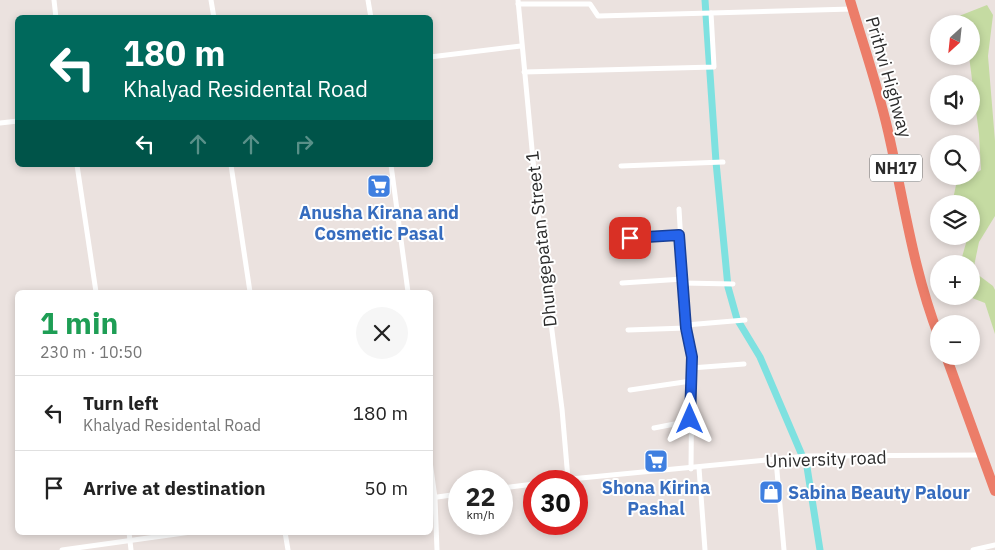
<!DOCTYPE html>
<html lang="en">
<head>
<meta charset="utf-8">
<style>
	body { margin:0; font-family:"IBM Plex Sans",sans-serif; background:#f6f6f6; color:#222; height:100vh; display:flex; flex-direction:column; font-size:19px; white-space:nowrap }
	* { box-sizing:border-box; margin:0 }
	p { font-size:16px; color:#767676 }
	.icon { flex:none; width:28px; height:28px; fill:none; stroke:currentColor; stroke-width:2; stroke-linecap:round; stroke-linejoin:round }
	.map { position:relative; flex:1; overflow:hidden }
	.side { position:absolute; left:15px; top:290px; width:418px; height:245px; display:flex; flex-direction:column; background:#fff; border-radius:8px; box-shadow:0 2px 8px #0003 }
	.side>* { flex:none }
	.banner { position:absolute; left:15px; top:15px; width:418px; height:152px; border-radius:8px; box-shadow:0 2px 8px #0003; background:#00695c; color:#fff; overflow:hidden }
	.needle { width:32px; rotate:207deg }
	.controls { position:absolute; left:930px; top:15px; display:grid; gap:10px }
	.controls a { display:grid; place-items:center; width:50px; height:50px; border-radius:50%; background:#fff; box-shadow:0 2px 8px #0003; font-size:25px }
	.speed { position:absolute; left:448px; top:470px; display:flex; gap:10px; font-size:25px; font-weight:700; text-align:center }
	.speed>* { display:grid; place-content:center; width:65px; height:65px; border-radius:50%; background:#fff; box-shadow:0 2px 8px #0003; line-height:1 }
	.speed small { font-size:12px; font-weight:400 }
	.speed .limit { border:8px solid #d22; background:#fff; color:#111 }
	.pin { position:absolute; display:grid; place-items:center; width:42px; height:42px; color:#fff; margin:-21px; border-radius:10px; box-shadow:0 2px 8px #0006 }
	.me { position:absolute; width:55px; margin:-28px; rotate:0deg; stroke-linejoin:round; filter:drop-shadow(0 0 4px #0008) }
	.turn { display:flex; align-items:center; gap:18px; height:105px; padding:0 25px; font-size:22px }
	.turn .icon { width:65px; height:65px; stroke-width:2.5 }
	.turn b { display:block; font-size:35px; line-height:42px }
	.lanes { display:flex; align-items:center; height:48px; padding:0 25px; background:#0003; justify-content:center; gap:25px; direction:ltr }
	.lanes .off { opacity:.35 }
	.round { display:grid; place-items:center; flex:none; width:52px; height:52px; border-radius:26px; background:#f6f6f6 }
	.head { display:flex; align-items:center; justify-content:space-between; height:85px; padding:0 25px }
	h1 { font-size:30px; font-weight:800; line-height:38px; color:#1e9e55 }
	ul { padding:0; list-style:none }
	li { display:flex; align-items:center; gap:15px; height:75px; padding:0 25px; border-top:1px solid #e0e0e0 }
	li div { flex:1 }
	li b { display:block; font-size:19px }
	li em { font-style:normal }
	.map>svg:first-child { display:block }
	.green { fill:#c5dba2 }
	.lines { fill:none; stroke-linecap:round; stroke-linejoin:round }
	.canal { stroke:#7ee1e0; stroke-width:7 }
	.street { stroke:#fff; stroke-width:5 }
	.highway { stroke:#ec7d69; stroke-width:10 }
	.route-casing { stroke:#184099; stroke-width:12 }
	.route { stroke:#2563eb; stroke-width:9 }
	.labels { text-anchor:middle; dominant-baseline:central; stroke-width:4; stroke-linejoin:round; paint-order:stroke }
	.shield { fill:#fff; stroke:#6b6b6b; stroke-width:1 }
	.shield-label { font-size:16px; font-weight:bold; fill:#2b2b2b }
	.street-label { font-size:18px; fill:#2b2b2b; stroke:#fff }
	.shop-label { font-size:18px; font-weight:bold; fill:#366cbe; stroke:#fff }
</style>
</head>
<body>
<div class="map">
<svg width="995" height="550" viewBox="0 0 995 550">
	<rect width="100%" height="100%" fill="#ebe2df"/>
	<path class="green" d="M987,5L993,15L988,56L995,141V216L979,242L973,271L993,286L995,290V334L985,303L967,296H971V264H960L968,236H971L974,211H971V204H952L956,185L981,170L979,134L969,56H971V24H956L959,16Z"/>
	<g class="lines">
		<path class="canal" d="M705,0L716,162L728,287L737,319L760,357L807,467L820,550"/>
		<g class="street">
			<path d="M54,0L56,18"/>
			<path d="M211,0L214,18"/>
			<path d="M368,0L371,18"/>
			<path d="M518,0L541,245L562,409L568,479"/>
			<path d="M518,4H590L598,16L711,13"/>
			<path d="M430,57L521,46"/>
			<path d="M524,72L714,67L711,13L852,9"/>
			<path d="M0,123L18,121"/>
			<path d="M77,165L96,292"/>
			<path d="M231,165L250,292"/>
			<path d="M391,165L408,292"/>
			<path d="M621,166L723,162"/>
			<path d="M679,209L686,328L692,357L691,469"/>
			<path d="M613,239L679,235"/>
			<path d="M622,283L683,279"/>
			<path d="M683,283L733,284"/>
			<path d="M686,325L745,320"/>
			<path d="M628,330L686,328"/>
			<path d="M691,368L744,364"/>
			<path d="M630,390L691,381"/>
			<path d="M654,428L690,421"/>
			<path d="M776,460L784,550"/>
			<path d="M430,461L435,498L437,550"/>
			<path d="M699,468L705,550"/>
			<path d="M550,481L807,456L981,455"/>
			<path d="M501,488L534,484"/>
			<path d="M430,498L459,494"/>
			<path d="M129,532L131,550"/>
			<path d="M285,532L288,550"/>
			<path d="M62,550L191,532"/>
			<path d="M973,550L995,545"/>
		</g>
		<g class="highway">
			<path d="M850,0C863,44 878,87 888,131C904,201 913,270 939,337"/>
			<path d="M946,356L995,491"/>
		</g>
	</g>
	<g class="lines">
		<g class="route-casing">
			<path id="route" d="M630,238L679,235L686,328L692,357L690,419"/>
		</g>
		<use href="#route" class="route"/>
	</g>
	<defs>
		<g id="supermarket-square" transform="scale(1.25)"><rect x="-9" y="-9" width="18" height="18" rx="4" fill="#3f7fe0" stroke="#fff"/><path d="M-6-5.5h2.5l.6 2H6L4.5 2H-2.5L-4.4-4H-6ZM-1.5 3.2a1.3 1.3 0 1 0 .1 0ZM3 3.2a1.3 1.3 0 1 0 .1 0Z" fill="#fff"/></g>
		<g id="shop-square" transform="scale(1.25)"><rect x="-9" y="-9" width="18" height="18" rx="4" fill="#3f7fe0" stroke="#fff"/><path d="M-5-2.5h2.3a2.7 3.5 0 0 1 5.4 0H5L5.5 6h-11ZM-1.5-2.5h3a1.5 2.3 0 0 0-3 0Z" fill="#fff"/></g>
	</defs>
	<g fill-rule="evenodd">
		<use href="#supermarket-square" x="379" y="186"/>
		<use href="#supermarket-square" x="656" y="461"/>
		<use href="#shop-square" x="771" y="492"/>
	</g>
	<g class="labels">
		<rect class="shield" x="870" y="154.5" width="52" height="27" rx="4"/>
		<g class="shield-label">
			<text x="896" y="168">NH17</text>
		</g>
		<g class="street-label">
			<text transform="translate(889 77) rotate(74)">Prithvi Highway</text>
			<text transform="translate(541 239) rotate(-96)">Dhungepatan Street 1</text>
			<text transform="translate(826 459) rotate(-2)">University road</text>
		</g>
		<g class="shop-label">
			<text x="379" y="212">Anusha Kirana and<tspan x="379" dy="21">Cosmetic Pasal</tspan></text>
			<text x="656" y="487">Shona Kirina<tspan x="656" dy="21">Pashal</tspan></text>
			<text x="788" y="492" text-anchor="start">Sabina Beauty Palour</text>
		</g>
	</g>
</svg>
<div class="controls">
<a><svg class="needle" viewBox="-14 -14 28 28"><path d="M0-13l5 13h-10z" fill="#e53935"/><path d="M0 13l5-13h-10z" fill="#767676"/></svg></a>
<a><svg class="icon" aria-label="sound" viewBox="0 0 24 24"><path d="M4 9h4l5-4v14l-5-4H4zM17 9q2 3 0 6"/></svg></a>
<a><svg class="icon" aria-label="search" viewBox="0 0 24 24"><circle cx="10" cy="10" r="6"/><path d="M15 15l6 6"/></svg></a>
<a><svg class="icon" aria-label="layers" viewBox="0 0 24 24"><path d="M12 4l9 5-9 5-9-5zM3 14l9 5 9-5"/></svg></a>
<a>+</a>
<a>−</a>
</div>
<div class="speed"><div>22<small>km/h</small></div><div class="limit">30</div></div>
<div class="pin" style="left:630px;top:238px;background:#d93025"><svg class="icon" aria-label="arrive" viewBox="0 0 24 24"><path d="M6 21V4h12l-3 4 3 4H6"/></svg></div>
<svg class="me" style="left:690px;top:419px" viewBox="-20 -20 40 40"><path d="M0-17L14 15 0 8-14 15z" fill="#2563eb" stroke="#fff" stroke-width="4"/></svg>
<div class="banner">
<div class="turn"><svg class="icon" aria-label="left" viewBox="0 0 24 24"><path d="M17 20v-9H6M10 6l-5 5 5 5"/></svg><div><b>180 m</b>Khalyad Residental Road</div></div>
<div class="lanes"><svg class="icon" aria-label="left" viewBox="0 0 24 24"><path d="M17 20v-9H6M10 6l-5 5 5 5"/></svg><svg class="icon off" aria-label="ahead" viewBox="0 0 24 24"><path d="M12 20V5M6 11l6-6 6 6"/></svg><svg class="icon off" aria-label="ahead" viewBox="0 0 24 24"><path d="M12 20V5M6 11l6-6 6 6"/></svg><svg class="icon off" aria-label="right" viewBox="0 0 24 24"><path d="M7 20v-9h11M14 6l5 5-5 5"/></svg></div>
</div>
<section class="side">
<div class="head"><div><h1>1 min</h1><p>230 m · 10:50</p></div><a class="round"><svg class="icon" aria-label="close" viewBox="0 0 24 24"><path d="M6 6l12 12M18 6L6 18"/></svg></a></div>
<ul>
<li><svg class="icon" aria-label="left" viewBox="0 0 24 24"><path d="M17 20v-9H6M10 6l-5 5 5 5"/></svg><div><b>Turn left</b><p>Khalyad Residental Road</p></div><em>180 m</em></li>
<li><svg class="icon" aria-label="arrive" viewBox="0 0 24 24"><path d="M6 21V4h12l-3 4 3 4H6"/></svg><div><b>Arrive at destination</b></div><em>50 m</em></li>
</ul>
</section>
</div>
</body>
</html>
